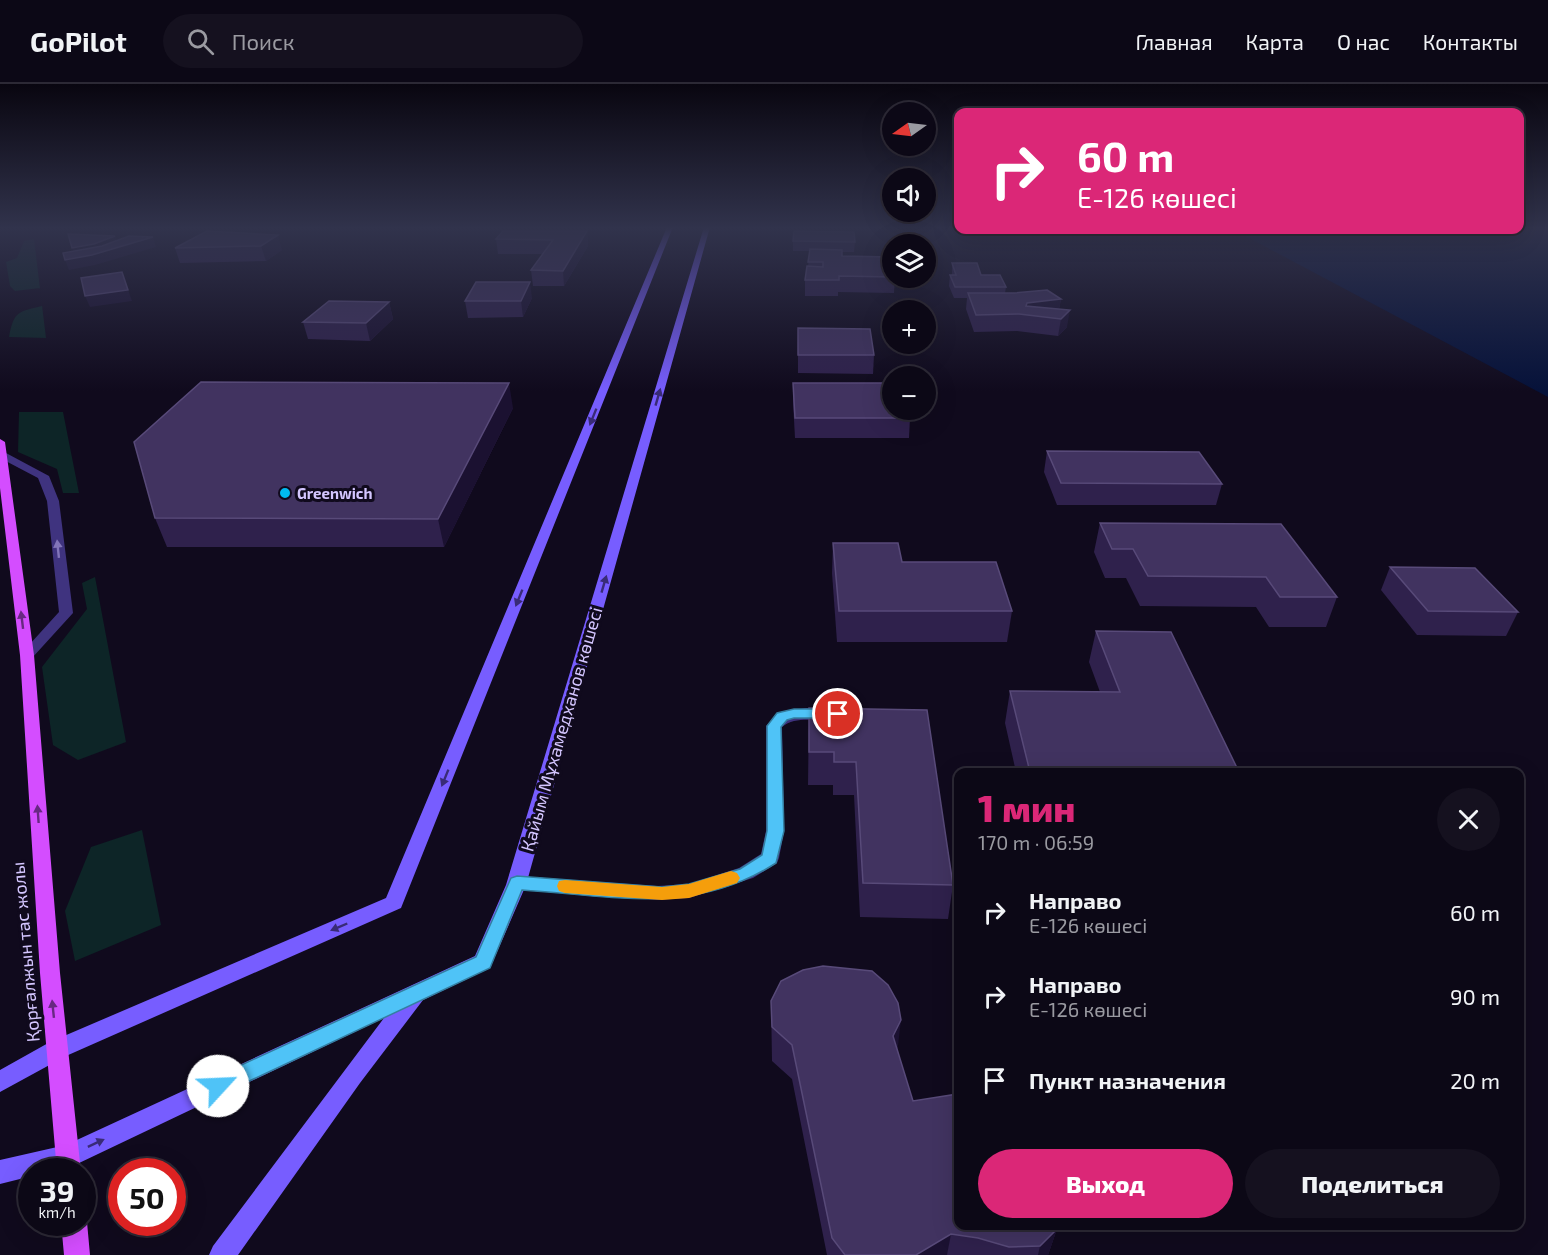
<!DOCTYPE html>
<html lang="ru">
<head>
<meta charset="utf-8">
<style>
	body { margin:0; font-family:"Exo 2",sans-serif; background:#15111f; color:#f1f3f6; height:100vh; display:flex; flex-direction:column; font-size:22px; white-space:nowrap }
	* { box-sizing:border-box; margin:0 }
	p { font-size:20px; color:#9a9aa1 }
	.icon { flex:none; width:33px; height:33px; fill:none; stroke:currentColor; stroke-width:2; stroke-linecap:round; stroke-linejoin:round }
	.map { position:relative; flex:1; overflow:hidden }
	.details { position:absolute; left:954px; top:684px; width:570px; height:462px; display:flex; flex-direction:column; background:#0c0816; border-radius:12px; box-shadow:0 6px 24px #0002,0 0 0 2px #2c2935 }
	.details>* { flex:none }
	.banner { position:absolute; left:954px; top:24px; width:570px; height:126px; border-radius:12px; box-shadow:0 6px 24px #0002,0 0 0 2px #2c2935; background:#db2777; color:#fff; overflow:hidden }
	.needle { width:39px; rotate:256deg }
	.buttons { position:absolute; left:882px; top:18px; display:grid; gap:12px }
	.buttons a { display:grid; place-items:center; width:54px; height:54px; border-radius:50%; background:#0c0816; box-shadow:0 6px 24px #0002,0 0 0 2px #2c2935; font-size:30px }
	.speed { position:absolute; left:18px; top:1074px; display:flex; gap:12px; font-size:30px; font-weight:700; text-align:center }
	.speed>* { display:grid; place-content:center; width:78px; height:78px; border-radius:50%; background:#0c0816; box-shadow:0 6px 24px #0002,0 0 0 2px #2c2935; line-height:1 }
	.speed small { font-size:15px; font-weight:400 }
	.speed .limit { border:9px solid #d22; background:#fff; color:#111 }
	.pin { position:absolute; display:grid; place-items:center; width:51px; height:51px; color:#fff; margin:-26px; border:3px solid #fff; border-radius:50%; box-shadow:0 2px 6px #0007 }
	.me { position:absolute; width:66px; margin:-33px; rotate:65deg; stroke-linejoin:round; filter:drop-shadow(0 0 4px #0008) }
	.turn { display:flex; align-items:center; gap:21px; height:126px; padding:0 24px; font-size:27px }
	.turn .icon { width:78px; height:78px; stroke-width:2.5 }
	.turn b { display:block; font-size:42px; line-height:51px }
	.round { display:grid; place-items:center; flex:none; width:63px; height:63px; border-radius:32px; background:#15111f }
	.summary { display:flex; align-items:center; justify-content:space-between; height:102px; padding:0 24px }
	h1 { font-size:36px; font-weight:800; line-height:45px; color:#db2777 }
	.primary-button { display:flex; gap:12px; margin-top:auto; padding:12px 24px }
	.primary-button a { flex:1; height:69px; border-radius:36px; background:#db2777; color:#fff; font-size:24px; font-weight:800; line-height:69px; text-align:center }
	.primary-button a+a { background:#15111f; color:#f1f3f6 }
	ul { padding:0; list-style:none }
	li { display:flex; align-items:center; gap:18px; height:84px; padding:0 24px }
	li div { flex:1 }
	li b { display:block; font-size:22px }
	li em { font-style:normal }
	header { display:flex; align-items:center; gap:36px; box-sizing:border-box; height:84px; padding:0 30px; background:#0c0816; border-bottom:2px solid #2c2935 }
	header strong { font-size:28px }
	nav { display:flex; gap:33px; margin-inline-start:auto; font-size:21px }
	.search { width:420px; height:54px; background:#15111f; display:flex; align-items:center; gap:15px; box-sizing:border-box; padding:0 21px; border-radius:33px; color:#9a9aa1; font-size:22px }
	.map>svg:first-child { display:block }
	.green { fill:#0d2527 }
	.water { fill:#06123a }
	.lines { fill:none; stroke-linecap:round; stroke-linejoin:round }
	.street { fill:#3f337f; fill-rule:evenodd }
	.secondary { fill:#775dff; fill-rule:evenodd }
	.primary { fill:#d44dff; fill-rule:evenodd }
	.wall { fill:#2f214c }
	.shaded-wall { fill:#1b1131 }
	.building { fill:#413360; stroke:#584a79; stroke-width:1.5 }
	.oneway { fill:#392b77 }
	.oneway2 { fill:#8275b9 }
	.oneway3 { fill:#682883 }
	.route { fill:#4fc3f7; stroke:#337fa1; stroke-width:1.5 }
	.slow { fill:#f59e0b }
	.poi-dot { fill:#00baf1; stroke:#100a1d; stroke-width:2 }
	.labels { text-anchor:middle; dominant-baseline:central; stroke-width:6; stroke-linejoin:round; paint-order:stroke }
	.far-poi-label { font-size:15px; font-weight:bold; fill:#d4c6ff; stroke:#100a1d; text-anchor:start }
	.street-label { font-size:18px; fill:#d4c6ff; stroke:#100a1d }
</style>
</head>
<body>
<header>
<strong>GoPilot</strong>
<div class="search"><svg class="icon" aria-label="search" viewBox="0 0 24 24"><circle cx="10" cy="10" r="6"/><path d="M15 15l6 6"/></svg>Поиск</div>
<nav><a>Главная</a><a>Карта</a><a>О нас</a><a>Контакты</a></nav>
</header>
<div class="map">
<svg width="1548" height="1171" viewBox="0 0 1548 1171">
	<rect width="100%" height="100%" fill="#100a1d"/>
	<g class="green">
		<path d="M34,155L46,254L9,253C14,227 18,228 42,222L40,204L15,207L10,202L6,178L17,174L24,157Z"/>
		<path d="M19,328H63L79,409H63L57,385L18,368Z"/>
		<path d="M95,493L126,658L78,676L53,661L42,583L87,525L82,499Z"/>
		<path d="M142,746L161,841L75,877L65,827L91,763Z"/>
	</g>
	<path class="water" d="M1520,143H1548V313L1234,146H1520Z"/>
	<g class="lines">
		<g class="street">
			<path d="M0,368L6,369L49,392L59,417L73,529L32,574L27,575L20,571L59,528L47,417L38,394L0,374Z"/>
			<path d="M806,624L829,625L837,630C827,643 799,628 782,643L784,747L779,774L777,779L753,794L689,814L657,816L510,804L507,799L510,794L517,792L657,802L689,800L739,784L761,770L766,747V642L780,629Z"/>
		</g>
		<g class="secondary">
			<path d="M667,143H673L401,824L66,972L0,1008V986L50,958L386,814Z"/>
			<path d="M704,143H710L526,801L490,884L423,916L360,999L238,1171H209L213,1162L384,934L77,1080L52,1088H32V1092L0,1100V1076L66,1061L475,872L506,801Z"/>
		</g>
		<g class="primary">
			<path d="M0,355L5,358L34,571L60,889L81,1088H57L40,889L20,571L0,404Z"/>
			<path d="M83,1129L87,1138L90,1171H64L61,1138H82Z"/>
		</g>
	</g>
	<g class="wall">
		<path d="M207,147L282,166L266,177L180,179L175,164Z"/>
		<path d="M587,147L588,162L564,202H533L531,186L543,170H498L496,155Z"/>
		<path d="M793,157L855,158L854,168H842V172L895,194L894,209L838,208V212H805V196L808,182L810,167H793Z"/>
		<path d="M952,179L981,191L1006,203L1005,209L1061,215L1059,225L1067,243L1058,252L1017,247L974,248L966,225L967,214H954L949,202L950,191H952Z"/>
		<path d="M532,214L523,233L468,234L465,217Z"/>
		<path d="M389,218L393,235L370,257L308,255L303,238Z"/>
		<path d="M798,244L874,271L873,290L798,289Z"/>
		<path d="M793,299L910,334L909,354H795L793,318Z"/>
		<path d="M513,324L444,463H167L155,434Z"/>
		<path d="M1047,367L1222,400L1216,421H1057L1044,388Z"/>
		<path d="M1100,439L1337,513L1326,543H1269L1256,523L1140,522L1126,494H1105L1094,468Z"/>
		<path d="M833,459L902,478L1012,527L1007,558H837L832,489Z"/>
		<path d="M1390,483L1518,528L1506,552L1417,551L1381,506Z"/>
		<path d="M1096,547L1239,688H1016L1005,639L1010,607L1100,608L1089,578Z"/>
		<path d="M809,624L927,626L953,801L948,835L860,833L854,711H833V701H808Z"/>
		<path d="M771,917L897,965L913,1017L1058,1142L1048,1171H827L792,995L772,977Z"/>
	</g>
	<g class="shaded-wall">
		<path d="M587,147L588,162L564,202L563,187Z"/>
		<path d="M278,151L282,166L266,177L261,162Z"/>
		<path d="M115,152L118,161L153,153L156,163L95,181L69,186L65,176L76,174L72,164Z"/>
		<path d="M122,188L132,217L90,223L85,212Z"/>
		<path d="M530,198L532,214L523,233L521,217Z"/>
		<path d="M1061,215L1058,231H1025L1027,219Z"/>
		<path d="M389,218L393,235L370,257L366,239Z"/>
		<path d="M1070,226L1067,243L1058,252L1061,235Z"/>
		<path d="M509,299L513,324L444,463L438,435Z"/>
		<path d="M901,936L897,970L893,952Z"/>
		<path d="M1058,1142L1048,1171H1038L1040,1162Z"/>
		<path d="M951,1150L947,1171H916Z"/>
	</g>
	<g class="building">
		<path d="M207,147L278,151L261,162L175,164Z"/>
		<path d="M503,147H587L563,187L531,186L553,156L496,155Z"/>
		<path d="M794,147L854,148L855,158L793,157Z"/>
		<path d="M68,150L115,152L94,160L72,164Z"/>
		<path d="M129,152L153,153L92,171L65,176L63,169L102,162Z"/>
		<path d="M810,165L842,166V172L892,173V193L839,192V196H805L807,182L823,183V178H808Z"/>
		<path d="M952,179H977L981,191H1000L1006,203H955L950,191H956Z"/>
		<path d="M122,188L128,206L85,212L81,194Z"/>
		<path d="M476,198H530L521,217H465Z"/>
		<path d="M1047,206L1061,215L1027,219L1026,222L1070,226L1061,235L1019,230L976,231L968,209H1014Z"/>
		<path d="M329,217L389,218L366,239L303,238Z"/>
		<path d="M798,244L870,245L874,271H798Z"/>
		<path d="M201,298L509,299L438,435L155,434L134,358Z"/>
		<path d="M793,299H892V326H908L910,334H795Z"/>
		<path d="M1047,367L1199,368L1222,400L1061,399Z"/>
		<path d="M1100,439L1281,440L1337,513H1280L1266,493L1148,492L1133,465H1112Z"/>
		<path d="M833,459H898L902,478H996L1012,527H839Z"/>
		<path d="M1390,483L1475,484L1518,528L1428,527Z"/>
		<path d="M1096,547L1171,548L1239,688H1030L1010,607L1120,608Z"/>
		<path d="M809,624L927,626L953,801L863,799L856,678H834V668H809Z"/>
		<path d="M823,882L872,887L888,901L898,919L901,936L893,952L913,1017L958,1010V1142H1058L1056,1146L1040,1162L1009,1163L978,1154L951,1150L916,1171H845L832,1154L792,961L772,943L771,917L781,897L803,886Z"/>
	</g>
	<defs><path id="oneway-solid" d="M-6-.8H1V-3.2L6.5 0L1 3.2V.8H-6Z" transform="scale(1.5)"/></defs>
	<g class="oneway">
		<use href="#oneway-solid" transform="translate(658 313) rotate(-74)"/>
		<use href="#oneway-solid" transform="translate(593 333) rotate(112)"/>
		<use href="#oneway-solid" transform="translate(604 500) rotate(-74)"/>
		<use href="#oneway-solid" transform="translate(519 514) rotate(112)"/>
		<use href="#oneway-solid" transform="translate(445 694) rotate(112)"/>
		<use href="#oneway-solid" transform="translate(339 843) rotate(157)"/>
		<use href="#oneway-solid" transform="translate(96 1059) rotate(-25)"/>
	</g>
	<use class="oneway2" href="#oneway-solid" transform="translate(58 465) rotate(-96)"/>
	<g class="oneway3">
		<use href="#oneway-solid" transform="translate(22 536) rotate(-97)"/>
		<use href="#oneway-solid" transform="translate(38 730) rotate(-94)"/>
		<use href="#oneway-solid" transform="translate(53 925) rotate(-96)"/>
	</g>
	<linearGradient id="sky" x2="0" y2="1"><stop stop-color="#090610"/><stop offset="0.47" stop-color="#31334c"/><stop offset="1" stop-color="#31334c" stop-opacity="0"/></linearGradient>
	<rect width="1548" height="307" fill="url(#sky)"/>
	<path class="route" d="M794,625H838L845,630L838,634H794L787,636L781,643L784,747L776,779C694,832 614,812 522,806L490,884L226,1008L218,1011L211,1008L208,1002L211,995L476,873L511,794L517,792L662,803L689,800L740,785L762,771L767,747V642L777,629Z"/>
	<path class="slow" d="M731,787L737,789L740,794L737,799L689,814L662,816L565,809L559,807L557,802L559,797L565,796L662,803L689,800Z"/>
	<circle class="poi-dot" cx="285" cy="409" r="6"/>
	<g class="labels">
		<g class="far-poi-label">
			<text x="297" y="409">Greenwich</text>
		</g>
		<g class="street-label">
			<text transform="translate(561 645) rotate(-74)">Қайым Мұхамедханов көшесі</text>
			<text transform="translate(25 868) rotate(-95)">Қорғалжын тас жолы</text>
		</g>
	</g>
</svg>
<div class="buttons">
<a><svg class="needle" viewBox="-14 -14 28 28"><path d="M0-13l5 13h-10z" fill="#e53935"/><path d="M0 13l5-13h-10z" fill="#9a9aa1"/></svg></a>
<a><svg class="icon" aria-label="sound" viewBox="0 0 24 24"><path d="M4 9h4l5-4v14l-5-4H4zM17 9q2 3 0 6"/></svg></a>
<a><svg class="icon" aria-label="layers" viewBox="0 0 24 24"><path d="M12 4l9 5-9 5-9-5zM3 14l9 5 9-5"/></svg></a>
<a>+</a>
<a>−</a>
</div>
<div class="speed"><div>39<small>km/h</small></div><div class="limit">50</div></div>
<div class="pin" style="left:838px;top:630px;background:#d93025"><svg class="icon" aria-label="arrive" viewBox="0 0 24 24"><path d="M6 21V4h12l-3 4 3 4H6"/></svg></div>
<svg class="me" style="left:218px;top:1002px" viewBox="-20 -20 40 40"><circle r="19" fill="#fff"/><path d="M0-13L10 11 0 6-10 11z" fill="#4fc3f7"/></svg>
<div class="banner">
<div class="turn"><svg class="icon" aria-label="right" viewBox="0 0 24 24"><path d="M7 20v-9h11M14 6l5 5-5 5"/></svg><div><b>60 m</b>Е-126 көшесі</div></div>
</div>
<section class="details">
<div class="summary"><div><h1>1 мин</h1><p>170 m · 06:59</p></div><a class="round"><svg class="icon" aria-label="close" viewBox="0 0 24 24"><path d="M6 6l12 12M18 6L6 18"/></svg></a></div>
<ul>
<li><svg class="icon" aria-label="right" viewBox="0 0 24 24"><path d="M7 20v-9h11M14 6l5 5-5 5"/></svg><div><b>Направо</b><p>Е-126 көшесі</p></div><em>60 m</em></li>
<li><svg class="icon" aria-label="right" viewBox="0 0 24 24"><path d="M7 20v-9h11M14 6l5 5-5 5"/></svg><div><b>Направо</b><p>Е-126 көшесі</p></div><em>90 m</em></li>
<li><svg class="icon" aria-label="arrive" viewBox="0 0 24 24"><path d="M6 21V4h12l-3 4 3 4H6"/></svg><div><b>Пункт назначения</b></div><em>20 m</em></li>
</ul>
<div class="primary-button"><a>Выход</a><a>Поделиться</a></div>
</section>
</div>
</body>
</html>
